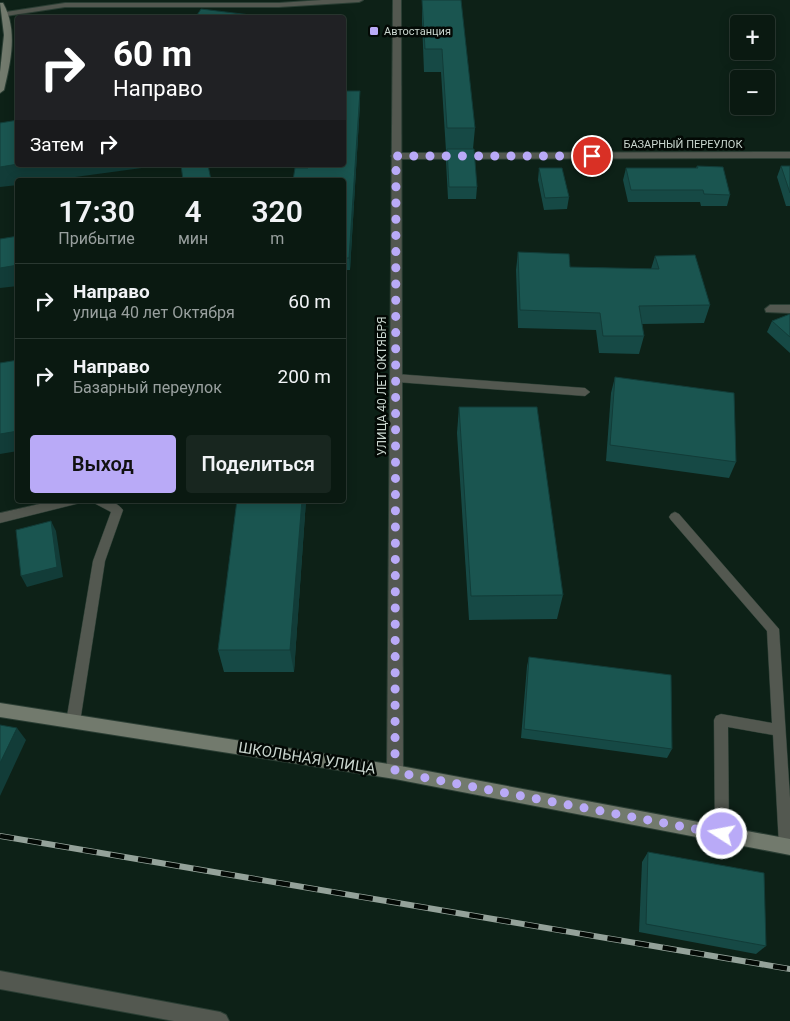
<!DOCTYPE html>
<html lang="ru">
<head>
<meta charset="utf-8">
<style>
	body { margin:0; font-family:Roboto,sans-serif; background:#18261f; color:#f1f3f6; height:100vh; display:flex; flex-direction:column; font-size:19px; white-space:nowrap }
	* { box-sizing:border-box; margin:0 }
	p { font-size:16px; color:#99a09f }
	.icon { flex:none; width:28px; height:28px; fill:none; stroke:currentColor; stroke-width:2; stroke-linecap:round; stroke-linejoin:round }
	.map { position:relative; flex:1; overflow:hidden }
	.sheet { position:absolute; left:15px; top:178px; width:331px; height:325px; display:flex; flex-direction:column; background:#0a1911; border-radius:5px; box-shadow:0 2px 12px #0003,0 0 0 1px #2a3831 }
	.sheet>* { flex:none }
	.hud { position:absolute; left:15px; top:15px; width:331px; height:152px; border-radius:5px; box-shadow:0 2px 12px #0003,0 0 0 1px #2a3831; background:#202124; color:#fff; overflow:hidden }
	.tools { position:absolute; left:730px; top:15px; display:grid; gap:10px }
	.tools a { display:grid; place-items:center; width:45px; height:45px; border-radius:5px; background:#0a1911; box-shadow:0 2px 12px #0003,0 0 0 1px #2a3831; font-size:25px }
	.pin { position:absolute; display:grid; place-items:center; width:42px; height:42px; color:#fff; margin:-21px; border:2px solid #fff; border-radius:50%; box-shadow:0 1px 5px #0007 }
	.me { position:absolute; width:55px; margin:-28px; rotate:281deg; stroke-linejoin:round; filter:drop-shadow(0 0 4px #0008) }
	.turn { display:flex; align-items:center; gap:18px; height:105px; padding:0 15px; font-size:22px }
	.turn .icon { width:65px; height:65px; stroke-width:2.5 }
	.turn b { display:block; font-size:35px; line-height:42px }
	.then { display:flex; align-items:center; height:48px; padding:0 15px; background:#0003; gap:10px; font-size:19px }
	.eta { display:flex; justify-content:space-evenly; align-items:center; height:85px; text-align:center }
	.eta b { font-size:30px; font-weight:600; line-height:35px }
	.primary-button { display:flex; gap:10px; margin-top:auto; padding:10px 15px }
	.primary-button a { flex:1; height:58px; border-radius:5px; background:#b9aaf7; color:#111; font-size:20px; font-weight:600; line-height:58px; text-align:center }
	.primary-button a+a { background:#18261f; color:#f1f3f6 }
	ul { padding:0; list-style:none }
	li { display:flex; align-items:center; gap:15px; height:75px; padding:0 15px; border-top:1px solid #2a3831 }
	li div { flex:1 }
	li b { display:block; font-size:19px }
	li em { font-style:normal }
	.map>svg:first-child { display:block }
	.lines { fill:none; stroke-linecap:round; stroke-linejoin:round }
	.service-casing { stroke:#2b3e34; stroke-width:1 }
	.minor-casing { stroke:#2b3e34; stroke-width:2 }
	.tertiary-casing { stroke:#2b3e34; stroke-width:2 }
	.secondary-casing { stroke:#2b3e34; stroke-width:2 }
	.service { fill:#535850; fill-rule:evenodd }
	.minor { fill:#535850; fill-rule:evenodd }
	.tertiary { fill:#535850; fill-rule:evenodd }
	.secondary { fill:#727a6d; fill-rule:evenodd }
	.rail-casing { stroke:#94a29a; stroke-width:6 }
	.rail { stroke:#030905; stroke-width:4.5; stroke-dasharray:14; stroke-linecap:butt }
	.wall { fill:#164945 }
	.shaded-wall { fill:#123c38 }
	.building { fill:#1a5550; stroke:#123c38 }
	.route { stroke:#b9aaf7; stroke-width:9; stroke-dasharray:0 16.2 }
	.poi-dot { fill:#b9aaf7; stroke:#030905; stroke-width:2 }
	.labels { text-anchor:middle; dominant-baseline:central; stroke-width:5; stroke-linejoin:round; paint-order:stroke }
	.far-poi-label { font-size:11px; fill:#cad6cf; stroke:#030905; text-anchor:start }
	.far-street-label { font-size:11px; fill:#cad6cf; stroke:#030905 }
	.street-label { font-size:12px; fill:#cad6cf; stroke:#030905 }
	.near-street-label { font-size:15px; fill:#cad6cf; stroke:#030905 }
</style>
</head>
<body>
<div class="map">
<svg width="790" height="1021" viewBox="0 0 790 1021">
	<rect width="100%" height="100%" fill="#0d2117"/>
	<g class="lines">
		<g class="service-casing">
			<g id="service">
				<path d="M396,374L585,388L590,392L585,396L396,382L391,378Z"/>
				<path d="M57,500H82L80,503L0,523V513Z"/>
				<path d="M92,500C103,500 116,500 123,510L105,561L80,722L78,726L73,728L68,726L66,722L93,561L111,512L94,503Z"/>
				<path d="M675,512L679,514L779,629L790,798V851L786,853L781,851L779,846L773,735L728,727L729,834L727,839L722,841L717,839L715,834L714,720L716,716L721,714L772,723L767,631L671,520L669,517L671,514Z"/>
			</g>
		</g>
		<g class="minor-casing">
			<g id="minor">
				<path d="M322,0H363L359,2L279,7H65L6,16L2,14L6,12L65,3H279Z"/>
				<path d="M790,152V158L396,159L391,156L396,153Z"/>
				<path d="M770,305H790V313L766,312L765,309Z"/>
				<path d="M0,971L220,1012L226,1015L229,1021H174L0,989Z"/>
			</g>
		</g>
		<g class="tertiary-casing">
			<path id="tertiary" d="M393,0H401L403,772L400,777L395,779L390,777L387,772Z"/>
		</g>
		<g class="secondary-casing">
			<g id="secondary">
				<path d="M0,3H3C18,30 11,61 4,90L0,93V72L4,35Z"/>
				<path d="M0,703L395,765L790,839V855L395,779L0,717Z"/>
			</g>
		</g>
		<use href="#service" class="service"/>
		<use href="#minor" class="minor"/>
		<use href="#tertiary" class="tertiary"/>
		<use href="#secondary" class="secondary"/>
		<g class="rail-casing">
			<path id="rail" d="M0,836L790,969"/>
		</g>
		<use href="#rail" class="rail"/>
	</g>
	<g class="wall">
		<path d="M422,0L475,128L473,149L477,187L476,199H448L446,161L447,151H446L441,72H424L422,21Z"/>
		<path d="M360,103L350,270H346L345,353H344V180Z"/>
		<path d="M697,166L730,195L727,206H701L700,202H628L623,180L626,168H696Z"/>
		<path d="M781,166H790V206H786L777,177Z"/>
		<path d="M539,168L569,197L567,209L544,210L538,180Z"/>
		<path d="M518,252L570,267L651,269L655,256L710,305L704,323L642,324L644,336L639,354L599,353L596,330L518,328L516,270Z"/>
		<path d="M790,314V353L767,332L772,321Z"/>
		<path d="M615,377L736,462L729,478L606,461L611,393Z"/>
		<path d="M459,407L563,595L557,619L469,620L457,433Z"/>
		<path d="M237,500H306L294,672H224L218,650Z"/>
		<path d="M529,657L672,749L667,758L521,738L527,666Z"/>
		<path d="M648,852L766,946L756,954L639,932L642,862Z"/>
	</g>
	<g class="shaded-wall">
		<path d="M360,91V103L350,270L349,258Z"/>
		<path d="M18,164V165H164L53,180H18V185L0,187V167Z"/>
		<path d="M18,265V286L0,288V268Z"/>
		<path d="M18,431V451L0,454V434Z"/>
		<path d="M302,500H306L294,672L290,650Z"/>
		<path d="M51,521L56,531L63,577L27,587L21,576Z"/>
		<path d="M17,728L26,740L0,796V763Z"/>
	</g>
	<g class="building">
		<path d="M422,0H461L475,128H447L442,49H425Z"/>
		<path d="M201,9L259,16V18H195Z"/>
		<path d="M344,91H360L349,258H346L345,342H344V180H293L295,168H308L309,165H344Z"/>
		<path d="M18,120V164L0,167V123Z"/>
		<path d="M447,149H474L477,187H449Z"/>
		<path d="M181,165H208L211,180H183Z"/>
		<path d="M697,166L723,167L730,195L704,194L703,190H631L626,168H698Z"/>
		<path d="M781,166H790V193Z"/>
		<path d="M539,168H562L569,197L545,198Z"/>
		<path d="M18,236V265L0,268V239Z"/>
		<path d="M518,252L569,254L570,267L659,269L655,256L695,255L710,305L639,306L644,336H603L600,313L520,310Z"/>
		<path d="M790,314V337L772,321Z"/>
		<path d="M18,360V431L0,434V363Z"/>
		<path d="M615,377L734,393L736,462L610,445Z"/>
		<path d="M459,407H537L563,595L471,596Z"/>
		<path d="M237,500H302L290,650H218Z"/>
		<path d="M51,521L57,567L21,576L16,530Z"/>
		<path d="M529,657L671,675L672,749L524,729Z"/>
		<path d="M0,725L17,728L0,763Z"/>
		<path d="M648,852L764,873L766,946L646,924Z"/>
	</g>
	<g class="lines">
		<path class="route" d="M592,156H396L395,772L722,834"/>
	</g>
	<rect class="poi-dot" x="369" y="26" width="10" height="10" rx="2.5"/>
	<g class="labels">
		<g class="far-poi-label">
			<text x="384" y="31">Автостанция</text>
		</g>
		<g class="far-street-label">
			<text x="683" y="144">БАЗАРНЫЙ ПЕРЕУЛОК</text>
		</g>
		<g class="street-label">
			<text transform="translate(382 386) rotate(-90)">УЛИЦА 40 ЛЕТ ОКТЯБРЯ</text>
		</g>
		<g class="near-street-label">
			<text transform="translate(307 758) rotate(9)">ШКОЛЬНАЯ УЛИЦА</text>
		</g>
	</g>
</svg>
<div class="tools">
<a>+</a>
<a>−</a>
</div>
<div class="pin" style="left:592px;top:156px;background:#d93025"><svg class="icon" aria-label="arrive" viewBox="0 0 24 24"><path d="M6 21V4h12l-3 4 3 4H6"/></svg></div>
<svg class="me" style="left:722px;top:834px" viewBox="-20 -20 40 40"><circle r="17" fill="#b9aaf7" stroke="#fff" stroke-width="3"/><path d="M0-11L8 9 0 5-8 9z" fill="#fff"/></svg>
<div class="hud">
<div class="turn"><svg class="icon" aria-label="right" viewBox="0 0 24 24"><path d="M7 20v-9h11M14 6l5 5-5 5"/></svg><div><b>60 m</b>Направо</div></div>
<div class="then">Затем<svg class="icon" aria-label="right" viewBox="0 0 24 24"><path d="M7 20v-9h11M14 6l5 5-5 5"/></svg></div>
</div>
<section class="sheet">
<div class="eta">
<div><b>17:30</b><p>Прибытие</p></div>
<div><b>4</b><p>мин</p></div>
<div><b>320</b><p>m</p></div>
</div>
<ul>
<li><svg class="icon" aria-label="right" viewBox="0 0 24 24"><path d="M7 20v-9h11M14 6l5 5-5 5"/></svg><div><b>Направо</b><p>улица 40 лет Октября</p></div><em>60 m</em></li>
<li><svg class="icon" aria-label="right" viewBox="0 0 24 24"><path d="M7 20v-9h11M14 6l5 5-5 5"/></svg><div><b>Направо</b><p>Базарный переулок</p></div><em>200 m</em></li>
</ul>
<div class="primary-button"><a>Выход</a><a>Поделиться</a></div>
</section>
</div>
</body>
</html>
